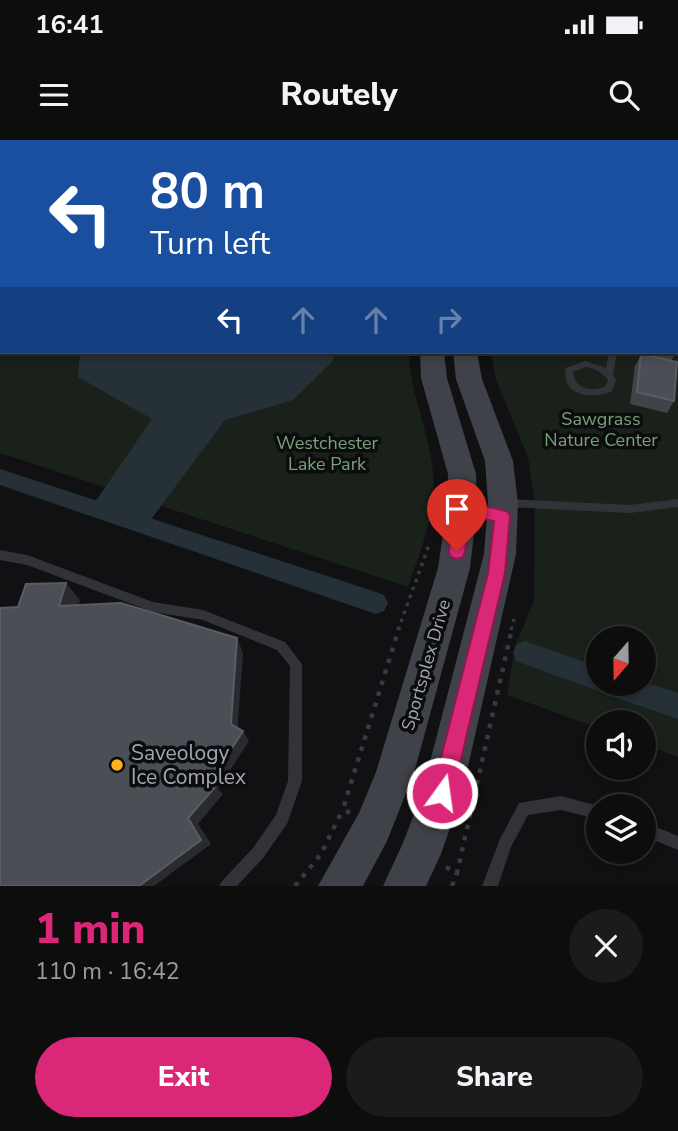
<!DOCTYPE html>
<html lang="en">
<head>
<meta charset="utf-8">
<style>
	body { margin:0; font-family:"Nunito Sans",sans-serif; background:#1b1b1c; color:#f1f3f6; height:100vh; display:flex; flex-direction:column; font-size:26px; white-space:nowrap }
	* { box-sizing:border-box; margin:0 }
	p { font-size:23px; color:#9a9c9e }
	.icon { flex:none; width:38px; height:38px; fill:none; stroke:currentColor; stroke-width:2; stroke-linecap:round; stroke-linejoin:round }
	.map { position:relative; height:746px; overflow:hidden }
	.sheet { display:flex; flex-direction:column; background:#0d0d0e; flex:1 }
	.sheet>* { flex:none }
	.guide { position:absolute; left:0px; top:0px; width:679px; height:214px; box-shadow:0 4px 10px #0003,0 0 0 2px #2d2d2e; background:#1a4fa0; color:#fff; overflow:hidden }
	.needle { width:46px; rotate:200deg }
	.tools { position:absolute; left:586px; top:486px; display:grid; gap:14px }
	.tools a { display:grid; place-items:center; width:70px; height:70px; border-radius:50%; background:#0d0d0e; box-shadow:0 4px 10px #0003,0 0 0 2px #2d2d2e; font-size:35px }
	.pin { position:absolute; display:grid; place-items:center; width:60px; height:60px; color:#fff; margin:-72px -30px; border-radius:50% 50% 50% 0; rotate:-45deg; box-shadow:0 0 7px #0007 }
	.pin .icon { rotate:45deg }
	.me { position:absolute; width:77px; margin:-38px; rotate:14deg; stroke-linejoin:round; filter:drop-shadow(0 0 5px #0008) }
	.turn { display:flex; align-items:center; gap:24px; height:147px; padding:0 35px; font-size:32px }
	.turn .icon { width:91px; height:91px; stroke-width:2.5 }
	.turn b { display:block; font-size:49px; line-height:60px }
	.lanes { display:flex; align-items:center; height:66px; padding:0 35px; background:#0003; justify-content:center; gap:35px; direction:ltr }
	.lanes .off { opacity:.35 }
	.round { display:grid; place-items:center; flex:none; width:74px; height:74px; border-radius:37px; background:#1b1b1c }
	.summary { display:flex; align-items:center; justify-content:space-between; height:119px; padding:0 35px }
	h1 { font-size:42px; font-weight:800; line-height:52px; color:#db2777 }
	.primary-button { display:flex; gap:14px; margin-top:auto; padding:14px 35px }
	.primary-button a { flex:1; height:80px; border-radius:42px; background:#db2777; color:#fff; font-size:28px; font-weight:800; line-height:80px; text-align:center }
	.primary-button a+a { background:#1b1b1c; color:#f1f3f6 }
	.status { display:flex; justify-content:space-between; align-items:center; height:49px; padding:0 35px; background:#0d0d0e; direction:ltr }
	.status svg { height:19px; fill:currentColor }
	header { display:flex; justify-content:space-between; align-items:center; height:91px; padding:0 35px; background:#0d0d0e; font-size:32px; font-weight:800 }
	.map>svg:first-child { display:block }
	.green { fill:#19211a; fill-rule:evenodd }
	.water { fill:#263037 }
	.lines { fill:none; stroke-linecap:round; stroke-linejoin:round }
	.canal { fill:#263037; fill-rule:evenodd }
	.path-far1 { stroke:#373a3f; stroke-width:3.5; stroke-dasharray:3.5 5; stroke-linecap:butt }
	.path { stroke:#373a3f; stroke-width:4.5; stroke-dasharray:4.5 7; stroke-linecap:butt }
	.lane { fill:#323338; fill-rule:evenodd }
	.secondary { fill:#3f4248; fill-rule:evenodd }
	.wall { fill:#414349 }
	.shaded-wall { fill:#2a2b2f }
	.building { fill:#4c4e55; stroke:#595c64; stroke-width:2 }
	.route { fill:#db2777; stroke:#8e194d; stroke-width:2 }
	.poi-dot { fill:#ffb11c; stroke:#0c0c0e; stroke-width:2.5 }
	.labels { text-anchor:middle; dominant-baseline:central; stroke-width:7; stroke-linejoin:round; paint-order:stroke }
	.park-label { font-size:18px; fill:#76a278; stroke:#0c0c0e }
	.street-label { font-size:18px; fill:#a1a7b5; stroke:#0c0c0e }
	.near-poi-label { font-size:21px; fill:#a1a7b5; stroke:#0c0c0e; text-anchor:start }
</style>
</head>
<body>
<div class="status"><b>16:41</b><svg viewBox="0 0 49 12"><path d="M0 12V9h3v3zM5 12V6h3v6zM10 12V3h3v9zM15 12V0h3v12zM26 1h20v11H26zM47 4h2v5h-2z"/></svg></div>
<header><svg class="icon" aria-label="menu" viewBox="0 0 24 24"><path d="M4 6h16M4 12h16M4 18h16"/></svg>Routely<svg class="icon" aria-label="search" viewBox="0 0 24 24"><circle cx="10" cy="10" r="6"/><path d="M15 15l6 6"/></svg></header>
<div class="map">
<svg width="678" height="746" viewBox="0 0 678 746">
	<rect width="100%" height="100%" fill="#111113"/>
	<g class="green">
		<path d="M0,0H489L2,2V212H409C409,248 425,281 431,317C440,365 423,403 408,447L0,313Z"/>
		<path d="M547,0H678V617L644,604V583H598V588L507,555L515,507L534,460L535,362L528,317L496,240L491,212H677V2ZM598,499H644V544H598Z"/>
	</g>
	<g class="water">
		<path d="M46,0H366L44,2Z"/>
		<path d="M80,212H335L332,222L293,260L225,280L146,386L91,368L152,279L78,237Z"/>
	</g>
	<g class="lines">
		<g class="canal">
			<path d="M0,329L376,452L384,455L388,463L384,471L376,474L0,345Z"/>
			<path d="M525,501L598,527V544H644V542L678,553V579L614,557L605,553L604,549L598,551L516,521L513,513L516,505Z"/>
		</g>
		<g class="path-far1">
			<path d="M398,490L429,405"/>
			<path d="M511,490L514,479"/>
		</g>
		<g class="path">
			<path d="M350,673L343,669L399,488"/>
			<path d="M446,727L457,733L512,488"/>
			<path d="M295,746L321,714L343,669"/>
			<path d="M452,746L457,733"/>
		</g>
		<g class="lane">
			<path d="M609,212H617L613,235L616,240L612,251C593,260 560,256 566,228L585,221L606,228ZM586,227C595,228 602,232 608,240L605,247C591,252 574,249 573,232Z"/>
			<path d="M506,359L630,365L678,359V367L630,373L506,367L502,366L501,363L502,360Z"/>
			<path d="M0,410L27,415L153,462L203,470L285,502L302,524V641L287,684L263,718L237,746H219L222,741L253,708L276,675L288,641L290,526L277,510L203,480L153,472L27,425L0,420Z"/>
			<path d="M561,656L602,667H598V679L561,670L528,675L511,707L498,746H482L500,699L519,663Z"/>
			<path d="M644,682L678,696V710L644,696Z"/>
		</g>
		<g class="secondary">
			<rect x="496" y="0" width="16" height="2"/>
			<rect x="522" y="0" width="16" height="2"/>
			<path d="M420,212H444L447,238L476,334L477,368L470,428L414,633L387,701L363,746H318L359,673L376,632L438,428L447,368L448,334L421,238Z"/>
			<path d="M453,212H477L482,239L513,321L518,363L516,414L462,653L441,714L426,746H383L403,703L422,653L484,414L488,363L485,321L456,239Z"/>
		</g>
	</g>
	<path class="wall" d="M640,212H676L671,221L674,261L667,273L630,264L635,226L640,217Z"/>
	<g class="shaded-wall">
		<path d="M66,443L80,460L74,482L59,466Z"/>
		<path d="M237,498L243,513L237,595L231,584Z"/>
		<path d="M243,591L249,601L218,649L223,654L198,684L211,704L154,746H139L188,678Z"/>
	</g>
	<g class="building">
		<path d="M641,214L677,222L674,261L637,252Z"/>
		<path d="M66,443L59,466L121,463L237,498L231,584L243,591L210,642L215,647L188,678L201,700L139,746H0V468L18,467L26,444Z"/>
	</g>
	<path class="route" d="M463,361L502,370L508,372L510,376L505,433L453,653L450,660L442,663L435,660L432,653L488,433L494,381L469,376L465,411L463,417L457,419L451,417L449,411L455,368Z"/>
	<circle class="poi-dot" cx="117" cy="625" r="7"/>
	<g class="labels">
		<g class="park-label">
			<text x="601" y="279">Sawgrass<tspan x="601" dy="21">Nature Center</tspan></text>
			<text x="327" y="303">Westchester<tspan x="327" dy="21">Lake Park</tspan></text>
		</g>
		<g class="street-label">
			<text transform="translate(426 525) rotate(-74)">Sportsplex Drive</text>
		</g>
		<g class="near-poi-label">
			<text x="131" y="613">Saveology<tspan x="131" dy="24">Ice Complex</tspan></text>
		</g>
	</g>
</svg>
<div class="tools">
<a><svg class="needle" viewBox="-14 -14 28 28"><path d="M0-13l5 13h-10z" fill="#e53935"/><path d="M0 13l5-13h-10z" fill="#9a9c9e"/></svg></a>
<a><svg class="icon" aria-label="sound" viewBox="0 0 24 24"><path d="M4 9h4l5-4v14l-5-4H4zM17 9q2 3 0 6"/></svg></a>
<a><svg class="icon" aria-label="layers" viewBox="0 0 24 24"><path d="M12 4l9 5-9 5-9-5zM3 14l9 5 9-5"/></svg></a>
</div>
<div class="pin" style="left:457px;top:411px;background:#d93025"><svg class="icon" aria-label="arrive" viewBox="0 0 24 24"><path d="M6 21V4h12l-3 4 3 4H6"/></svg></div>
<svg class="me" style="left:442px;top:653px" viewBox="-20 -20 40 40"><circle r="17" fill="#db2777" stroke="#fff" stroke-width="3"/><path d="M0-11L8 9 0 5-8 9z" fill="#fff"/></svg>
<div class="guide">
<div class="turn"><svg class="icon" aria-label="left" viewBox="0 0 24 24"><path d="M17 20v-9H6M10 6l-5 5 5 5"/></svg><div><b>80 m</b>Turn left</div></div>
<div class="lanes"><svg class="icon" aria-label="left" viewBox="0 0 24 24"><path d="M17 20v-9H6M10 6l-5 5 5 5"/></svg><svg class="icon off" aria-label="ahead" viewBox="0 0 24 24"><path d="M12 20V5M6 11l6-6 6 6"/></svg><svg class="icon off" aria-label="ahead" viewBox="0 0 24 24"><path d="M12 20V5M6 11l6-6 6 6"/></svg><svg class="icon off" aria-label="right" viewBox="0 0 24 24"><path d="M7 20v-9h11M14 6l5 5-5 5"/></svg></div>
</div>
</div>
<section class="sheet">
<div class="summary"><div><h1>1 min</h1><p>110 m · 16:42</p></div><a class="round"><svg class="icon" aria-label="close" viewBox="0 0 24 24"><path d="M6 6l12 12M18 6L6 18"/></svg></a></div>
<div class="primary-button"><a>Exit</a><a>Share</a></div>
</section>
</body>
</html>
